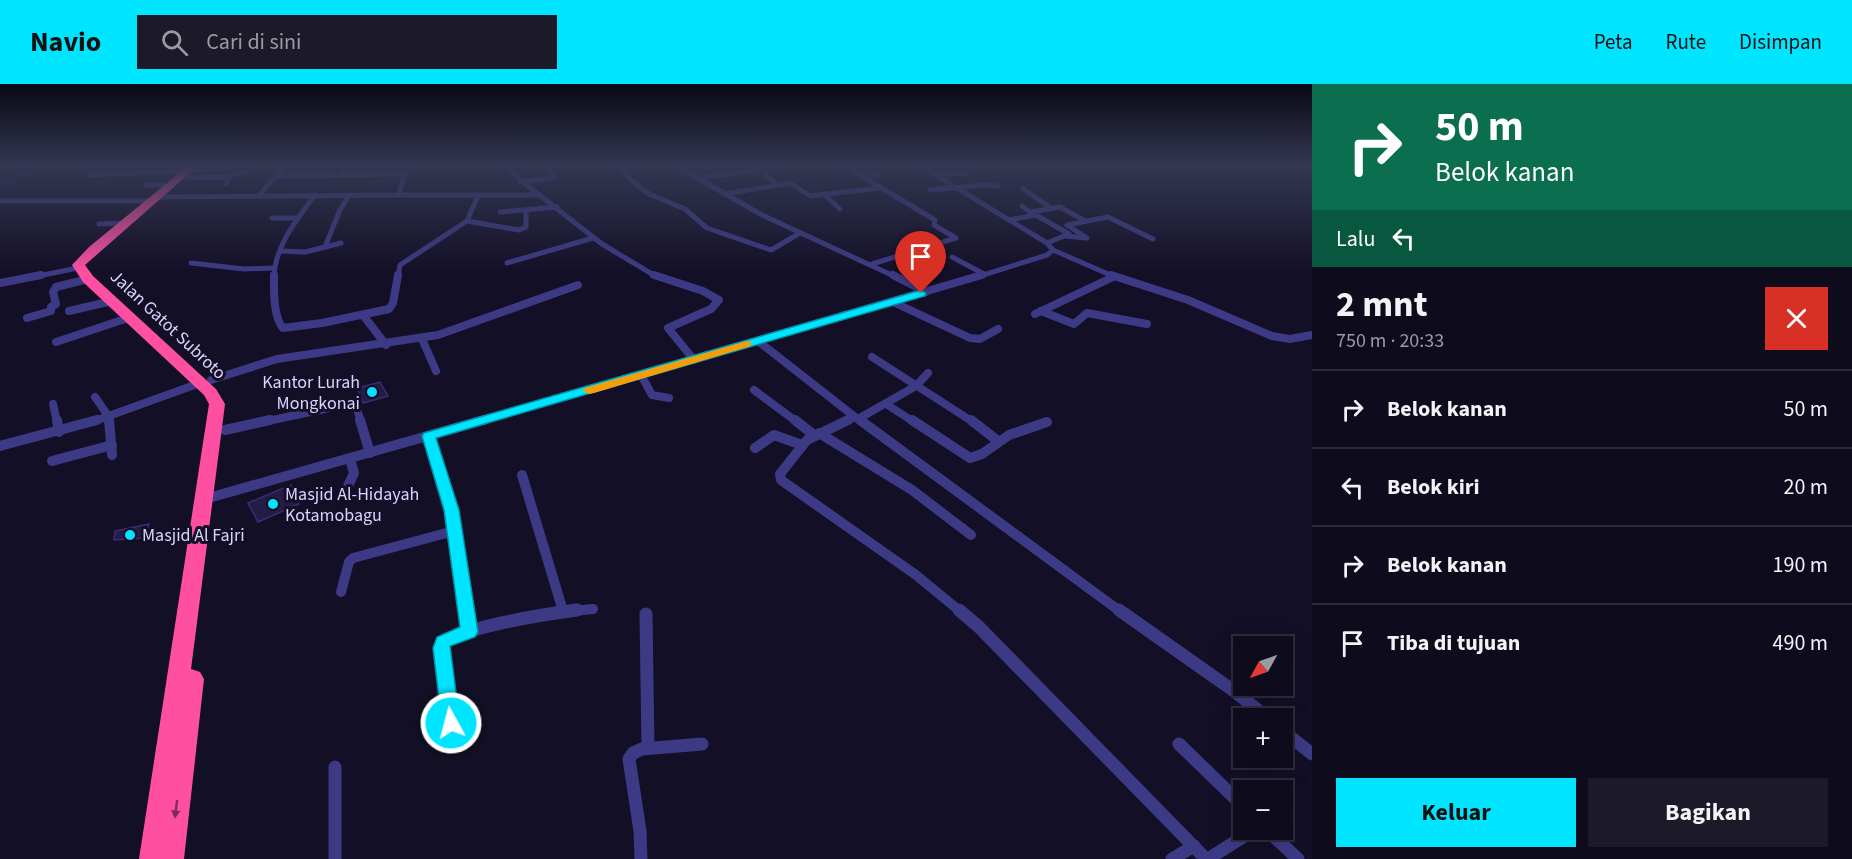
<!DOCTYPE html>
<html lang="id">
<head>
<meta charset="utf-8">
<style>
	body { margin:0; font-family:"Source Sans 3",sans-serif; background:#1c1929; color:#f1f3f6; height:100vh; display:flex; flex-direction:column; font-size:22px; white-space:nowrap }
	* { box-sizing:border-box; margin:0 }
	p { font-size:20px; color:#9b9ba3 }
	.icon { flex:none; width:33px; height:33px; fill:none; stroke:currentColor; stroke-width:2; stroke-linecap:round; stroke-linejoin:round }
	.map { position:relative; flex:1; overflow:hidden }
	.panel { display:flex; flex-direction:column; background:#0e0b1c; width:540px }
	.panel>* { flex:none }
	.hud { background:#0b6e4f; color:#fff; overflow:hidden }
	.needle { width:39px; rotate:230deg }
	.tools { position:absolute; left:1233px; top:552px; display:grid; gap:12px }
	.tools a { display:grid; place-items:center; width:60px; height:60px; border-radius:0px; background:#0e0b1c; box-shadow:0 6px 24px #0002,0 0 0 2px #2e2b3b; font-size:30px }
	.pin { position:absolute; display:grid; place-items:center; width:51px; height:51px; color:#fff; margin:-62px -26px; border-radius:50% 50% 50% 0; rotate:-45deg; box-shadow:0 0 6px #0007 }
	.pin .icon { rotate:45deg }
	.me { position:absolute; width:66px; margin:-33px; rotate:353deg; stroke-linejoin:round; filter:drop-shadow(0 0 4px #0008) }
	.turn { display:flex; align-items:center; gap:21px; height:126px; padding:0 24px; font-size:27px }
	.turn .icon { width:78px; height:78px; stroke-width:2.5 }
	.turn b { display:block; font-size:42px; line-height:51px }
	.then { display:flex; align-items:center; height:57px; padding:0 24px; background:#0003; gap:12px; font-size:22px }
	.round { display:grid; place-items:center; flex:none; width:63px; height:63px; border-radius:0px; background:#1c1929 }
	.headline { display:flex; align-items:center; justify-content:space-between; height:102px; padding:0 24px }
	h1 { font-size:36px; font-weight:700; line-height:45px }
	.primary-button { display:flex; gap:12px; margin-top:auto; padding:12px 24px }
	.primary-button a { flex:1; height:69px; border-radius:0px; background:#00e5ff; color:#111; font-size:24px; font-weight:700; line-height:69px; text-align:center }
	.primary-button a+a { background:#1c1929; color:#f1f3f6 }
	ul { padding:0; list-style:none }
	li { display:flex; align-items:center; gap:18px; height:78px; padding:0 24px; border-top:2px solid #2e2b3b }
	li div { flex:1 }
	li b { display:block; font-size:22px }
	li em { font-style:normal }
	header { display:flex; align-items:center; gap:36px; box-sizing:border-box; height:84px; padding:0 30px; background:#00e5ff; color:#111 }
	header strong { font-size:28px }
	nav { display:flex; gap:33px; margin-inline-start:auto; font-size:21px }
	.search { width:420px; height:54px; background:#1c1929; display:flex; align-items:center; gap:15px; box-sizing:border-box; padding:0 21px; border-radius:0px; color:#9b9ba3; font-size:22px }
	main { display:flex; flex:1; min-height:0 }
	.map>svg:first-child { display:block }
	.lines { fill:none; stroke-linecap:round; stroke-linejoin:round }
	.river { fill:#0a1f44; fill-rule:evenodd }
	.building { fill:#241b47; stroke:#3b2d73; stroke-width:1.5 }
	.street-far3 { stroke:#3d3a85; stroke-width:5 }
	.street-far2 { stroke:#3d3a85; stroke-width:8 }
	.street-far1 { stroke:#3d3a85; stroke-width:10 }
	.street { stroke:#3d3a85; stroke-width:13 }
	.highway { fill:#ff4fa3; fill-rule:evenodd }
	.oneway { fill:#7d2c5e }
	.route { fill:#00e5ff; stroke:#0095a6; stroke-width:1.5 }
	.slow { fill:#f59e0b }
	.poi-dot { fill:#00e5ff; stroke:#130f26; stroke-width:2 }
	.labels { text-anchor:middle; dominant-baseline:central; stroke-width:6; stroke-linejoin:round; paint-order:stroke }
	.street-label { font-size:18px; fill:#d9d4ff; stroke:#130f26 }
	.poi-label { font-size:18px; fill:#d9d4ff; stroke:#130f26; text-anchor:start }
</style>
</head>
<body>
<header>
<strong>Navio</strong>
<div class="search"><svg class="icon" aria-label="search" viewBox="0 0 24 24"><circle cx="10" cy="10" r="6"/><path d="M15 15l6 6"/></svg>Cari di sini</div>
<nav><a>Peta</a><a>Rute</a><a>Disimpan</a></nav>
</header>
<main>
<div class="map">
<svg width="1312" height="775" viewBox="0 0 1312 775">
	<rect width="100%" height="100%" fill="#130f26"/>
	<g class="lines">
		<path class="river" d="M40,81H51L0,105V99Z"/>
	</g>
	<g class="building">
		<path d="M380,298L388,312L363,319L357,304Z"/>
		<path d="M291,401L299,420L258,438L248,419Z"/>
		<path d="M149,440L145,454L114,456L115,447Z"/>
	</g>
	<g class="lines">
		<g class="street-far3">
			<path d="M505,81L524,99L602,160L657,193"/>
			<path d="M619,81L631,96L649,110L685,125L707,144L771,166L800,149"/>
			<path d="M675,81L762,131L896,193"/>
			<path d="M775,81L776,84L765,85L766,92L776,100"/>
			<path d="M843,81L935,136L934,141L956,154L872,180"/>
			<path d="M919,81L1047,159L1053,166L1047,171L977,193"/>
			<path d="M193,86L233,84"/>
			<path d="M90,91L187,87"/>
			<path d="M342,91L406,90"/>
			<path d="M936,91L966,89"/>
			<path d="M227,92L245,88"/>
			<path d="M276,92L342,91L346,81"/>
			<path d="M185,93H230L226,100"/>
			<path d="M698,94L765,85"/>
			<path d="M862,94L878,91L873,87"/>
			<path d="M520,98L554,94L548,81"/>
			<path d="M146,101H170"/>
			<path d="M1023,105L1051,124"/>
			<path d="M930,106L984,101L998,102"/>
			<path d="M724,110L790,99L810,112L879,104"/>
			<path d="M398,111H539"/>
			<path d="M825,111L840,125"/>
			<path d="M259,112L285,81"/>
			<path d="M156,113L398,111L408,81"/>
			<path d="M0,117H151"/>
			<path d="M1022,122L1034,131"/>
			<path d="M500,128L557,123"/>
			<path d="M1031,128L1060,123L1085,137"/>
			<path d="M272,134H297"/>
			<path d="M1009,136L1036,131L1069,150L1047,159"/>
			<path d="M467,137L519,146L526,143V126"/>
			<path d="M99,140L125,139"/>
			<path d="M1066,152L1087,154L1067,141L1108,133L1153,155"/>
			<path d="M325,163L339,128L349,111"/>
			<path d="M1053,166L1115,193"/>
			<path d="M281,167L305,168L341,159"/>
			<path d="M952,173L984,190"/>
			<path d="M191,179L244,185L274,184"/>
			<path d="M507,179L593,154"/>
			<path d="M33,193L78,184"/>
			<path d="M274,193C275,162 297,135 315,111"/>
			<path d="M398,193L400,181L467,137L478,112"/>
		</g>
		<g class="street-far2">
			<path d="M274,191C274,206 273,233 283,244L322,239L389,225L393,219L398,191"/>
			<path d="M654,191L703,207L719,216L711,225L668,244L694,276"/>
			<path d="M893,191L926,208"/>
			<path d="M1111,191L1188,216L1272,252L1290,255L1312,251"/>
			<path d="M0,199L41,191"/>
			<path d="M893,218L970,254L980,255L998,245"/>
			<path d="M69,227L112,217"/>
			<path d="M1041,227L1074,240L1087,229L1147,240"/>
			<path d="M1035,230L1113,193"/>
			<path d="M363,231L386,261"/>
			<path d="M27,234L51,227V223L56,220L53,208L56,203L88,195"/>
			<path d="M422,255L436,287"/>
			<path d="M758,257L855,333L845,338"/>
			<path d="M56,258L131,233"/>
			<path d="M872,273L973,338"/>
			<path d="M641,291L652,311L669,314"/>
			<path d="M211,296L277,275L438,251L578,201"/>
			<path d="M754,306L797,338"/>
			<path d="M95,313L109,333V338"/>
			<path d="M53,320L57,338"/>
			<path d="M886,320L914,338"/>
			<path d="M855,333L862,338"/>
			<path d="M858,335L916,302L928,289"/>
			<path d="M92,338L200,299"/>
			<path d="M263,338L348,320L357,325L361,338"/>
			<path d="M478,338L982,191"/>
		</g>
		<g class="street-far1">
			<path d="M57,336L59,348"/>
			<path d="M109,336L112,371"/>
			<path d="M360,336L370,369"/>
			<path d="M795,336L814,351"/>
			<path d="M848,336L807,356L780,390L781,396L916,491L961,528"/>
			<path d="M860,336L1121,528"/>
			<path d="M912,336L970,374L982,370L1009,351L1047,338"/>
			<path d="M971,336L998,357"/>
			<path d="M225,346L270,336"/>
			<path d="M819,349L912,406L971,451"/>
			<path d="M429,352L451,426L466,528"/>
			<path d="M0,362L97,336"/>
			<path d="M755,364L774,351L802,361"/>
			<path d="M52,377L112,361"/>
			<path d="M522,391L563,527"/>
			<path d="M348,402L354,389L350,375"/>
			<path d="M205,415L484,336"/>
			<path d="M341,508L349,478L353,474L454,447"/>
			<path d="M564,528L593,525"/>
		</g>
		<g class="street">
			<path d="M466,526L469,547"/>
			<path d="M959,526L979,543L1206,775"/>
			<path d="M1119,526L1234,607L1268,634"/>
			<path d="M646,530L648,664"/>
			<path d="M451,639L441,564C448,544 554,529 577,526"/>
			<path d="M1282,646L1312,670"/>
			<path d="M1179,660L1244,723"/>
			<path d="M335,683V775"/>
			<path d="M1267,746L1298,775"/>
			<path d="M641,775L640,747L629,675L633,669L642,665L702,660"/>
			<path d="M1172,775L1194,762"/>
			<path d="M1208,775L1254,746"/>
		</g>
		<path class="highway" d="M189,81H199L85,181L93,192L216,305L225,320L191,585L200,588L204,595L184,775H139L209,320L204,311L83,198L72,181L89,163Z"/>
	</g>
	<defs><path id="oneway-solid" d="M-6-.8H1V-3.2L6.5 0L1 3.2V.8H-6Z" transform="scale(1.5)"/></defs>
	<use class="oneway" href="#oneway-solid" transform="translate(176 725) rotate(97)"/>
	<linearGradient id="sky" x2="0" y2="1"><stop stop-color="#0a0815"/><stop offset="0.43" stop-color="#333752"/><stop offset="1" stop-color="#333752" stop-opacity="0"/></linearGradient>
	<rect width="1312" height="189" fill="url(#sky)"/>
	<path class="route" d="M921,206L926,209L925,212L436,354L459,426L478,548L475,553L450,562L460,639L458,645L451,648L444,645L442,639L433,564L437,553L460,543L444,426L422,352L424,349Z"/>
	<path class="slow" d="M747,257L751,258V262L594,309L589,310L583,307L585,304Z"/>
	<g class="poi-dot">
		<circle cx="372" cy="308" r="6"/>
		<circle cx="273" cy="420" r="6"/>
		<circle cx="130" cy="451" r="6"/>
	</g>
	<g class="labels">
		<g class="street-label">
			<text transform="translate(168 241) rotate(43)">Jalan Gatot Subroto</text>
		</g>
		<g class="poi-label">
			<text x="360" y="298" text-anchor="end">Kantor Lurah<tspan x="360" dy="21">Mongkonai</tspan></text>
			<text x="285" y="410">Masjid Al-Hidayah<tspan x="285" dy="21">Kotamobagu</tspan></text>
			<text x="142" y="451">Masjid Al Fajri</text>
		</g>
	</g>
</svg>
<div class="tools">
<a><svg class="needle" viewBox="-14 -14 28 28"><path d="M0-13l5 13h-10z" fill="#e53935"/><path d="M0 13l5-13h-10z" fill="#9b9ba3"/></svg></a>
<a>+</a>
<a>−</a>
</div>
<div class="pin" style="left:921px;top:209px;background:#d93025"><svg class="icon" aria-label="arrive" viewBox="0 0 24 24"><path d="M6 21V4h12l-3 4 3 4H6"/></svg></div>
<svg class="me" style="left:451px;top:639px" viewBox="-20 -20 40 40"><circle r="17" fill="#00e5ff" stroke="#fff" stroke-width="3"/><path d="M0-11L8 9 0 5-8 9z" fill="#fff"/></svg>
</div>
<section class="panel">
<div class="hud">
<div class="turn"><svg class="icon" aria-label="right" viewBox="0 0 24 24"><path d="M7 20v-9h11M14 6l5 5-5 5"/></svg><div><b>50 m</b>Belok kanan</div></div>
<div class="then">Lalu<svg class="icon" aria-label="left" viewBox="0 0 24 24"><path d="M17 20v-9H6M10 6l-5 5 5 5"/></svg></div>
</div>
<div class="headline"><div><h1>2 mnt</h1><p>750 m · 20:33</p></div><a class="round" style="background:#d93025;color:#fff"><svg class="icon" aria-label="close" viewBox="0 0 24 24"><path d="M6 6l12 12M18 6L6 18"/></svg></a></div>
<ul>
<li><svg class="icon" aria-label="right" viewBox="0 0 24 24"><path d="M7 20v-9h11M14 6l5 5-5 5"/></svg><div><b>Belok kanan</b></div><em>50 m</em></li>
<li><svg class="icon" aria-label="left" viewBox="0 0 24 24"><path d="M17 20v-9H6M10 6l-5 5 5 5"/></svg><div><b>Belok kiri</b></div><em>20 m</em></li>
<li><svg class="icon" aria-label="right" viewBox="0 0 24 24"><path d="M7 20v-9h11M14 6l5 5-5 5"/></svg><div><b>Belok kanan</b></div><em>190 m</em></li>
<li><svg class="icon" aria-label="arrive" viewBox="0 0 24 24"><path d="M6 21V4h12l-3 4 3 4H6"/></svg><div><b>Tiba di tujuan</b></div><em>490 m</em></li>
</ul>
<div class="primary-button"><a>Keluar</a><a>Bagikan</a></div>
</section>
</main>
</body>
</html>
